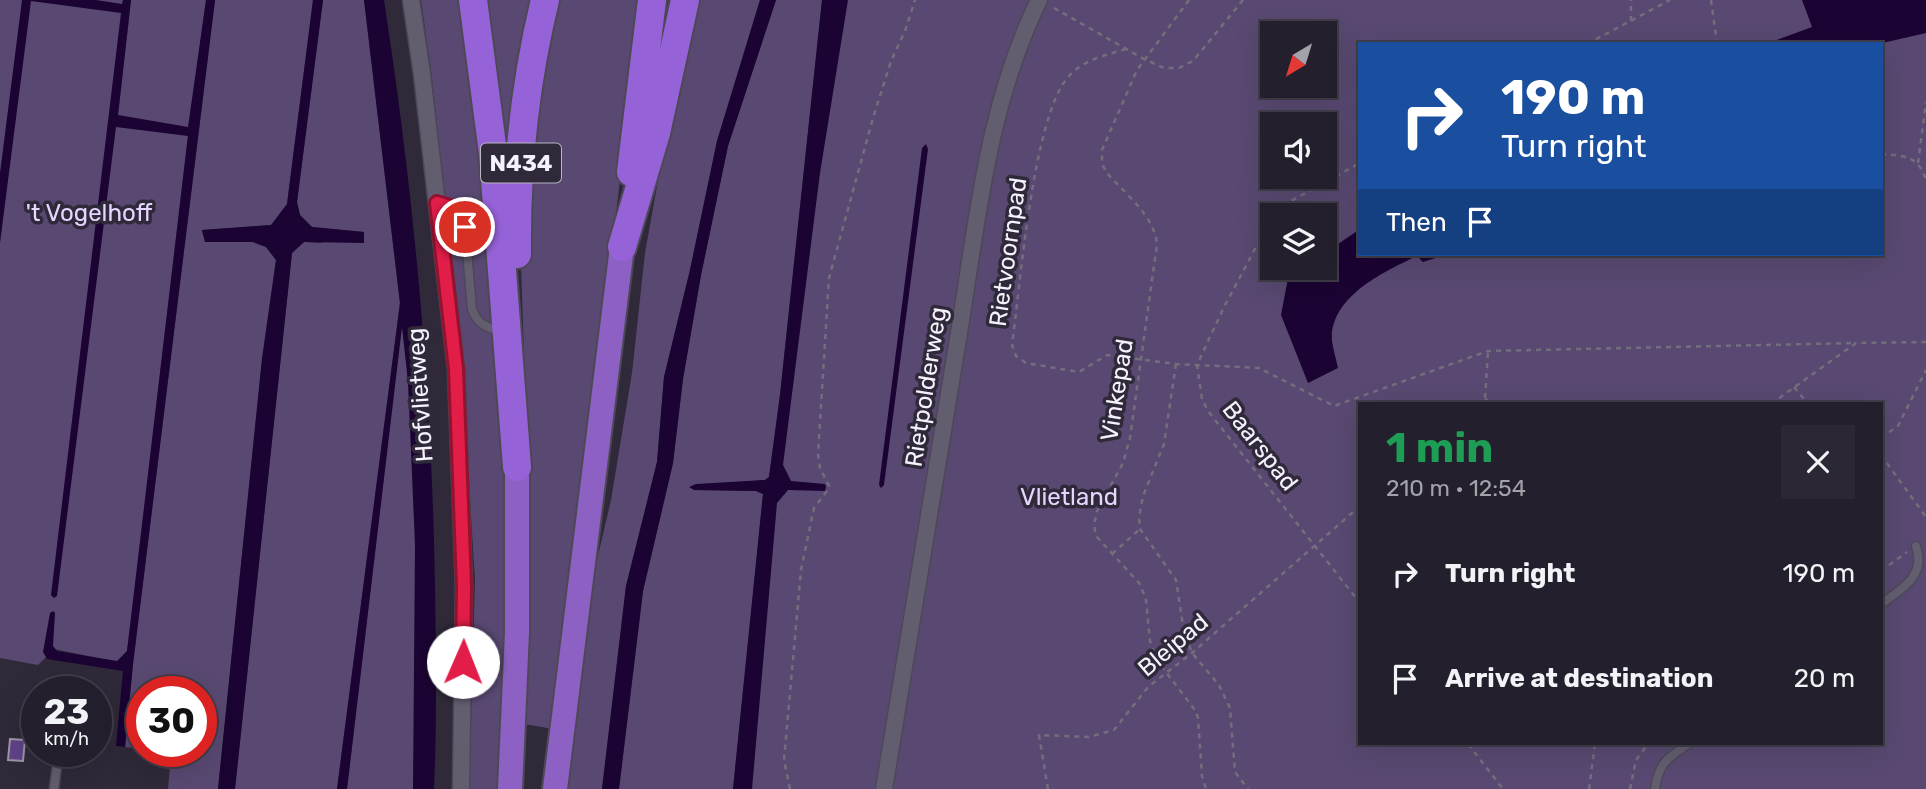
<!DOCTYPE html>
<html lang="en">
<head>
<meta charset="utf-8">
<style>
	body { margin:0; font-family:Rubik,sans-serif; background:#2b2734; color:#f1f3f6; height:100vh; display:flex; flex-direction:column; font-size:26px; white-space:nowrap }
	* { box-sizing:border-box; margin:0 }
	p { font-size:23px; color:#a3a2a9 }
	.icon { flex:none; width:38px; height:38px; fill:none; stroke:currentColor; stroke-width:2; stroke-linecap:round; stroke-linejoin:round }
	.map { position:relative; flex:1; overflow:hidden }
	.drawer { position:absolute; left:1358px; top:402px; width:525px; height:343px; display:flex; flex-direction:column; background:#231f2c; border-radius:0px; box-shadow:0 7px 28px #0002,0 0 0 2px #403d48 }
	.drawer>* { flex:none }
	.guide { position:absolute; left:1358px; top:42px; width:525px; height:214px; border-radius:0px; box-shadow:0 7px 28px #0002,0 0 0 2px #403d48; background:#1a4fa0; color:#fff; overflow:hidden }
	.needle { width:46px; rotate:218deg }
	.tools { position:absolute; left:1260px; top:21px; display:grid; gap:14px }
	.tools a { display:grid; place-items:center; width:77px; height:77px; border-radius:0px; background:#231f2c; box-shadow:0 7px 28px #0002,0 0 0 2px #403d48; font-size:35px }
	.speed { position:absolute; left:21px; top:676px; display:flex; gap:14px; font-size:35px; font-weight:700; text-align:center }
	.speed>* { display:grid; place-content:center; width:91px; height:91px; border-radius:50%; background:#231f2c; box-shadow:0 7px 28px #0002,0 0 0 2px #403d48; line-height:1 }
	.speed small { font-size:18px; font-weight:400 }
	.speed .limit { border:10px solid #d22; background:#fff; color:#111 }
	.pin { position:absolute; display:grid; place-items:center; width:60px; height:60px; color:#fff; margin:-30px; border:4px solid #fff; border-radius:50%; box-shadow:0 2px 7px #0007 }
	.me { position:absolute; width:77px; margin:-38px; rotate:1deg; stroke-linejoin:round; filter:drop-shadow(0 0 5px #0008) }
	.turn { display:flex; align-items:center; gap:24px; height:147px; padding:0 28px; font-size:32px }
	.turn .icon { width:91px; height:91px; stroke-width:2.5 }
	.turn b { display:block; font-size:49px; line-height:60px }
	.then { display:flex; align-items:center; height:66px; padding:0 28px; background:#0003; gap:14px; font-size:26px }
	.round { display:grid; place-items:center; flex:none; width:74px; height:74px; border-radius:0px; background:#2b2734 }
	.head { display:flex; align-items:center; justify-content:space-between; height:119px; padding:0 28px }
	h1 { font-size:42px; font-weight:700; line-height:52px; color:#1e9e55 }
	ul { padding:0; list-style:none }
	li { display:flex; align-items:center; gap:21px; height:105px; padding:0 28px }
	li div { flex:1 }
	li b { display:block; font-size:26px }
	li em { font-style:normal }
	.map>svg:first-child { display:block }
	.green { fill:#594972; fill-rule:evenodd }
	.water { fill:#1b0333 }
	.building { fill:#5f4386; stroke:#9c95a9; stroke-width:2 }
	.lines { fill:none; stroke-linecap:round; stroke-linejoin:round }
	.service-casing { stroke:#4d4856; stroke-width:11 }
	.minor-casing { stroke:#4d4856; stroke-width:19 }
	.trunk-casing { stroke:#4d4856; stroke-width:28 }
	.motorway-casing { stroke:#4d4856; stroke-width:32 }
	.path { stroke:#736e7d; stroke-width:2.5; stroke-dasharray:5 5; stroke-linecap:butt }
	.service { stroke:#635d70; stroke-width:8 }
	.minor { stroke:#635d70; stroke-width:16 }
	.trunk { stroke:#8c61c3; stroke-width:24 }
	.motorway { stroke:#9662d8; stroke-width:28 }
	.route-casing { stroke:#92132f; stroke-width:18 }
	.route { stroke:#e11d48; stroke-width:12 }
	.labels { text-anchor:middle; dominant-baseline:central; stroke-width:7; stroke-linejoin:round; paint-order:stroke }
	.shield { fill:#2f293a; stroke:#bab6c2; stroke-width:2 }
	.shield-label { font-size:23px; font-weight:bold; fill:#f6f2fd }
	.park-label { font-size:24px; fill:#e4d6fe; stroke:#2f293a }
	.street-label { font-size:24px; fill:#f6f2fd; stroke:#2f293a }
</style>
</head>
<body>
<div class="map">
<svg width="1926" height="789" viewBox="0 0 1926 789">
	<rect width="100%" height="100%" fill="#2f293a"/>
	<g class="green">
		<path d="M0,0H124L118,115L131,0H206L188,135L132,614L127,651L117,662L54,649L38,665L0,658Z"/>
		<path d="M215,0H313L287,204L272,225L202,230L205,242H253L266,247L276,260L262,359L218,789H168L171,753L155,751H201V691H142V749L125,747L133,664Z"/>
		<path d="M323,0H364L400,303L337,789H235L292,253L304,242L320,243L364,232L312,227L300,215L297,202Z"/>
		<path d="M421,0H466L507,331L510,582L497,789H469L475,580L461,355L432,78Z"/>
		<path d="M480,0H534L505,222Z"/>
		<path d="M552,0H642L553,729L524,724L530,532L521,264Z"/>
		<path d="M693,0H760L717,141L690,270L664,377L657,462L626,586L602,789H565L594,573L611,500L632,373L645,253L676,80Z"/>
		<path d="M776,0H822L780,395L769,477L765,480L690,487L695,490L756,491L763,494L733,789H619L643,591L673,463L683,379L701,275L728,146Z"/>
		<path d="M835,0H1926V789H741ZM1272,33H1325V86H1272ZM1360,44H1881V254H1360ZM1272,124H1325V177H1272ZM1272,215H1325V268H1272ZM1360,404H1881V744H1360Z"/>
		<path d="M402,323C420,477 418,635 413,789H347Z"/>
	</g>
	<g class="water">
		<path d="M22,0H96L122,4L123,0H131L118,115L188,127L206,0H215L133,664L125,747L116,746L123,671L47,659L43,652L50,613L53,611L55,613L53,646L57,651L117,661L127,651L188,136L116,127L57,596L54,598L51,595L121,13L31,1L0,243V173Z"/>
		<path d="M313,0H323L297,202L300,215L312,227L364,232V243L304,242L292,253L235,789H218L262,359L276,260L266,247L253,242H205L202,230L271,225L287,204Z"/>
		<path d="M364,0H384C414,194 432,390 435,587C436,654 437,722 434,789H413L415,545L408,381L402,327L347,789H337L400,303Z"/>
		<path d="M760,0H776L728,146L701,275L683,379L673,463L643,591L619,789H602L626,586L657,462L664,377L690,270L717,141Z"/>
		<path d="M822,0H848L820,173L783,465L791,481L825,484L826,487L825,491L788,490L777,503L752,789H733L763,494L756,491L694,490L689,487L696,484L765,480L769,477L780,395Z"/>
		<path d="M1802,0H1926V33L1878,44H1766L1812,27Z"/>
		<path d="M926,144L928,149L884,485L881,488L879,485L922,148Z"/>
		<path d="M1360,229V254H1448L1423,262L1417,256C1385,271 1329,297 1332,341C1333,349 1336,359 1338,368L1308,383L1281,315L1288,278L1303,268H1325V253Z"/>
	</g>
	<path class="building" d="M10,739L25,740L23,761L8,760Z"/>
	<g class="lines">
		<g class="service-casing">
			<g id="service">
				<path d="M437,203L457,209L465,227L472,309C477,323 485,328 500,330"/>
				<path d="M1881,604C1903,588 1926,576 1916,546"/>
				<path d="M54,789L59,751"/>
				<path d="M1655,789C1659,762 1667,759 1688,744"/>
			</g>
		</g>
		<g class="minor-casing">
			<g id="minor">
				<path d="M411,0L422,74L456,369L464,586L461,789"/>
				<path d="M884,789C908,639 933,489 958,339C977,224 987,106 1039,0"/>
			</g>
		</g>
		<g class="trunk-casing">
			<g id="trunk">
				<path d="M510,789L517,632V467"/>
				<path d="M555,789L622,247"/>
			</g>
		</g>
		<g class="motorway-casing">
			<g id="motorway">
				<path d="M473,0L493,153L517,467"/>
				<path d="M631,172L652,0"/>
				<path d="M622,247L656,133L685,0"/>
				<path d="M517,254C516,170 525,82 545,0"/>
			</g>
		</g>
		<g class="path">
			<path d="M1189,0L1137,70L1102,150V164L1107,173C1125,194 1154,215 1157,244L1130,438L1123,463L1097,511L1094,525L1096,536L1140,584L1146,600L1150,641L1156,659L1195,710L1198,718L1202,776L1206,789"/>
			<path d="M1711,0L1717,44"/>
			<path d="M1054,8L1144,59L1164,68H1179L1193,61L1243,0"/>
			<path d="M1631,21V0"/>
			<path d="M1587,44L1670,0"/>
			<path d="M1126,49C1106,55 1083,60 1069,76C1033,114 1020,288 1012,345L1016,356L1026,363L1079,372L1107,355L1176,364L1259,368L1334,406L1488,351L1856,343"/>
			<path d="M1881,154C1904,156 1918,155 1926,180"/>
			<path d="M1918,163L1926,102"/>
			<path d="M1278,215L1291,201L1360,163"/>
			<path d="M1272,223L1256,247L1223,309L1197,365L1202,399L1208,411L1360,603"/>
			<path d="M1176,364L1164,444L1143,496L1139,517L1140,529L1176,580L1184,632L1192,653L1219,685L1230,708L1235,772L1248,789"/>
			<path d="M1794,387L1808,404"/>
			<path d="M1485,398L1488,352"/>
			<path d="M1478,404L1485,398L1490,404"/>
			<path d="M1771,404L1856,343L1926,342"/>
			<path d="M1881,438L1898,426L1926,370"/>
			<path d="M1881,455L1926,517"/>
			<path d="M1112,554L1140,529"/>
			<path d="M1881,571L1907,552"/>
			<path d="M1468,744L1503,789"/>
			<path d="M790,789L784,760L801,570L814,508L827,491L829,486L820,468L818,454L829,278L873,118L891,61L905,31L915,0"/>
			<path d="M1048,789L1039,735L1089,737L1114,730L1148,687L1192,653L1360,506"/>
			<path d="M1589,789L1595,744"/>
			<path d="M1630,789L1636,760L1648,744"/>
		</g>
		<use href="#service" class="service"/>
		<use href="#minor" class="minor"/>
		<use href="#trunk" class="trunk"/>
		<use href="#motorway" class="motorway"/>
	</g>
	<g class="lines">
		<g class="route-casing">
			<path id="route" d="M463,662L464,586L456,369L437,203L457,209L465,227"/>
		</g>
		<use href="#route" class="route"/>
	</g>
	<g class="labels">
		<rect class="shield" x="481" y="143.5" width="80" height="39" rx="5"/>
		<g class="shield-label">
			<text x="521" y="163">N434</text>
		</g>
		<g class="park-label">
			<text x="89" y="213">'t Vogelhoff</text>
			<text x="1069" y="497">Vlietland</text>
		</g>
		<g class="street-label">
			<text transform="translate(1008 252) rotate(-82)">Rietvoornpad</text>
			<text transform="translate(926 387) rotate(-81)">Rietpolderweg</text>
			<text transform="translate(1117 390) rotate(-81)">Vinkepad</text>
			<text transform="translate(420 395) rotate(-94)">Hofvlietweg</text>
			<text transform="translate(1260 446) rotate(52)">Baarspad</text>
			<text transform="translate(1173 645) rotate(-40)">Bleipad</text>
		</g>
	</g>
</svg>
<div class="tools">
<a><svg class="needle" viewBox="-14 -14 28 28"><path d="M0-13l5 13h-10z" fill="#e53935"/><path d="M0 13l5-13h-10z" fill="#a3a2a9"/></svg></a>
<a><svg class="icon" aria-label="sound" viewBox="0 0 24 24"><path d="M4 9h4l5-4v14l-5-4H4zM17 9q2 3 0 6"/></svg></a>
<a><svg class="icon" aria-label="layers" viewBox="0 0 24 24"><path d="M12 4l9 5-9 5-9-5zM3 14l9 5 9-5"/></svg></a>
</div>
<div class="speed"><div>23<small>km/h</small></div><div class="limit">30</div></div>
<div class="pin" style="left:465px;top:227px;background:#d93025"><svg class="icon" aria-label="arrive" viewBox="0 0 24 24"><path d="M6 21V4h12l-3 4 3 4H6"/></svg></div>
<svg class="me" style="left:463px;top:662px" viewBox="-20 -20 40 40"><circle r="19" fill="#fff"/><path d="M0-13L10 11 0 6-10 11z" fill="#e11d48"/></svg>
<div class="guide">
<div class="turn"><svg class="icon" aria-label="right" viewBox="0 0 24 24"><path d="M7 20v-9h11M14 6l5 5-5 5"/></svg><div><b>190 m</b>Turn right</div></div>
<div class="then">Then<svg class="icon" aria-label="arrive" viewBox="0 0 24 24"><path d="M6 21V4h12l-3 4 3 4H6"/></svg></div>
</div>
<section class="drawer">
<div class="head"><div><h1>1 min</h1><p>210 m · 12:54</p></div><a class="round"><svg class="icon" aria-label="close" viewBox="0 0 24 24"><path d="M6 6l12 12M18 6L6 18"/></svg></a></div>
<ul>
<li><svg class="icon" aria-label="right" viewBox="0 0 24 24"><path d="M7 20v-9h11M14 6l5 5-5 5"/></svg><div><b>Turn right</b></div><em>190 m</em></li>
<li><svg class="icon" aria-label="arrive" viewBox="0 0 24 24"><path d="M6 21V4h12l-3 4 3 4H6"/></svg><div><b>Arrive at destination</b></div><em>20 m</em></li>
</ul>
</section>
</div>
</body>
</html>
